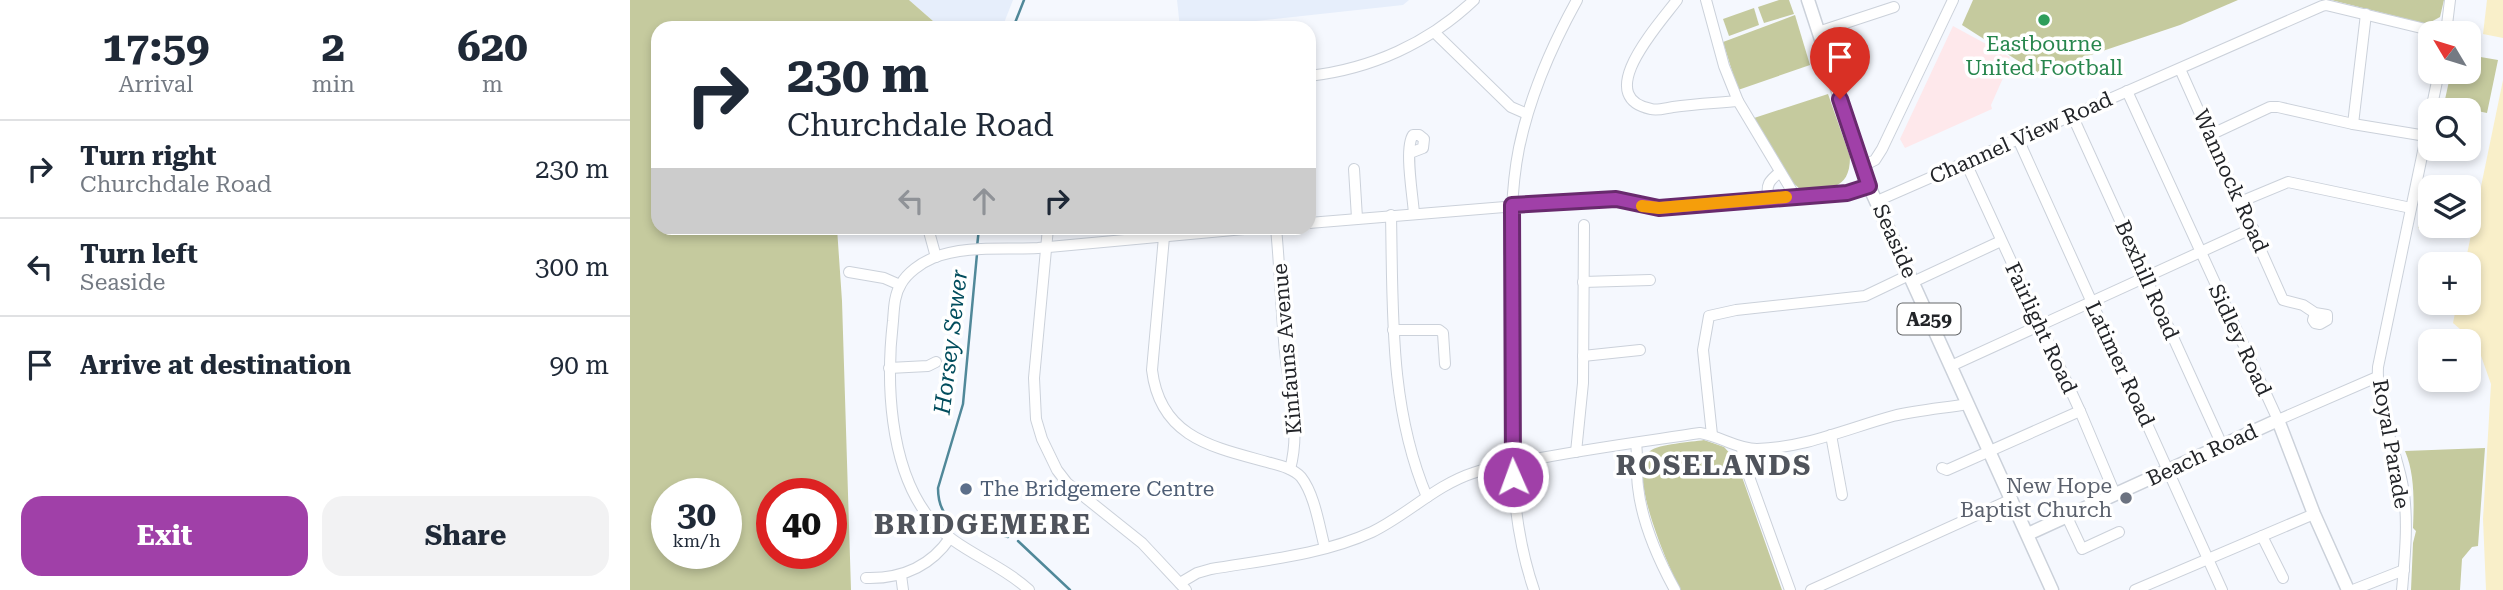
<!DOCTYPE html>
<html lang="en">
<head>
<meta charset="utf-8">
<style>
	body { margin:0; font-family:"Roboto Serif",serif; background:#f2f2f3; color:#1f2937; height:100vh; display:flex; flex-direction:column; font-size:26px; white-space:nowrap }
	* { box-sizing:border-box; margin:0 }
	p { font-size:23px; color:#747a83 }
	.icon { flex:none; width:38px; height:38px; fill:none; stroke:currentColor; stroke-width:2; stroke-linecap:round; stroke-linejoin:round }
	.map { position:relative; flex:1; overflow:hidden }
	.details { display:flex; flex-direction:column; background:#fff; width:630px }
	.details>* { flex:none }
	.hud { position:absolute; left:21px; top:21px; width:665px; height:214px; border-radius:21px; box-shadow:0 4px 10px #0003; background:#fff; color:#1f2937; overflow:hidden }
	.needle { width:46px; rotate:308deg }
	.controls { position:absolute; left:1788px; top:21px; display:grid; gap:14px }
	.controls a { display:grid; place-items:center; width:63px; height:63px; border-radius:14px; background:#fff; box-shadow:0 4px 10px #0003; font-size:35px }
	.speed { position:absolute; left:21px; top:478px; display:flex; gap:14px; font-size:35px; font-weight:700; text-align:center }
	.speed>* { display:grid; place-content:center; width:91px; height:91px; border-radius:50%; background:#fff; box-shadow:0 4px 10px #0003; line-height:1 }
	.speed small { font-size:18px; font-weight:400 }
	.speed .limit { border:10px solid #d22; background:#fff; color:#111 }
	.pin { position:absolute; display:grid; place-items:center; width:60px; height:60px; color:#fff; margin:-72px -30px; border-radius:50% 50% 50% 0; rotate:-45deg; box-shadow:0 0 7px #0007 }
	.pin .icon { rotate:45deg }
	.me { position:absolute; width:77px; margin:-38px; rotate:358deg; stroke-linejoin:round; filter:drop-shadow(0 0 5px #0008) }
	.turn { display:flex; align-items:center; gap:24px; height:147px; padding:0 21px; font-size:32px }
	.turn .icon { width:91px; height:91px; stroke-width:2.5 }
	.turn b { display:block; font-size:49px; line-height:60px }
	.lanes { display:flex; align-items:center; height:66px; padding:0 21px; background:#0003; justify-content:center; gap:35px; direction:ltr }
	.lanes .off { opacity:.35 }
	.eta { display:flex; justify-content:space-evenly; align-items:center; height:119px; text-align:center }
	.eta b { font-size:42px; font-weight:700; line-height:49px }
	.cta { display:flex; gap:14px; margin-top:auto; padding:14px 21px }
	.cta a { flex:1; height:80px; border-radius:21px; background:#a040a8; color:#fff; font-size:28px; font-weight:700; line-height:80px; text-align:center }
	.cta a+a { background:#f2f2f3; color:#1f2937 }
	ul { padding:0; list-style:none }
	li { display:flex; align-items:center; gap:21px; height:98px; padding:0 21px; border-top:2px solid #e0e1e3 }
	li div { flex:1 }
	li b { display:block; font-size:26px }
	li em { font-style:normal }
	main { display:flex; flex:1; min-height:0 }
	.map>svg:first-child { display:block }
	.commercial { fill:#fee8eb }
	.built { fill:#e6eefb }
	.green { fill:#c5ca9e; fill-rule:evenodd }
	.sand { fill:#f9efc9 }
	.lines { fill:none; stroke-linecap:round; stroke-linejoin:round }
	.stream { stroke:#508899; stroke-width:2.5 }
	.minor-casing { stroke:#cbd1da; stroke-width:12 }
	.major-casing { stroke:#cbd1da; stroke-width:15 }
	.minor { stroke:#fff; stroke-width:10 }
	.major { stroke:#fff; stroke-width:12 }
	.route-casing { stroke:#682a6d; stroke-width:18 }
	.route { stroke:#a040a8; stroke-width:12 }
	.slow { stroke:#f59e0b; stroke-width:12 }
	.leisure-dot { fill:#2e9e5b; stroke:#fff; stroke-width:2.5 }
	.service-dot { fill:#5c6f8a; stroke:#fff; stroke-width:2.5 }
	.worship-dot { fill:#6b7280; stroke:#fff; stroke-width:2.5 }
	.labels { text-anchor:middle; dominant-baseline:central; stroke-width:7; stroke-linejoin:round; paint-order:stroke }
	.shield { fill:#fff; stroke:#646668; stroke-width:2 }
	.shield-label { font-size:19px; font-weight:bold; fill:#222428 }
	.leisure-label { font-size:21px; fill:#27864d; stroke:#fff }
	.street-label { font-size:21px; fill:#222428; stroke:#fff }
	.worship-label { font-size:21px; fill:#5b616d; stroke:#fff; text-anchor:end }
	.service-label { font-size:21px; fill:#4e5e75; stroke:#fff; text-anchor:start }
	.water-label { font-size:23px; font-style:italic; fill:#024d5d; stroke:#fff }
	.district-label { font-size:28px; font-weight:bold; letter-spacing:2px; fill:#50545c; stroke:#fff }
</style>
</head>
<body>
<main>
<section class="details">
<div class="eta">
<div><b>17:59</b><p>Arrival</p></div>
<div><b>2</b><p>min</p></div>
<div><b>620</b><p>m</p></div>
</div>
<ul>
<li><svg class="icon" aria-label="right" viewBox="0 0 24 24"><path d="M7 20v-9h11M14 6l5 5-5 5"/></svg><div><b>Turn right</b><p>Churchdale Road</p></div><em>230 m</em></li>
<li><svg class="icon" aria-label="left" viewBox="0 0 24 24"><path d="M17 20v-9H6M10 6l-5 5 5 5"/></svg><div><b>Turn left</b><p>Seaside</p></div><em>300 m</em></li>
<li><svg class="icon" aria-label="arrive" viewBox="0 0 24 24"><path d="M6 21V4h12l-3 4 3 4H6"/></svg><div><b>Arrive at destination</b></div><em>90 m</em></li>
</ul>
<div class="cta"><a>Exit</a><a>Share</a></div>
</section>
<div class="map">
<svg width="1873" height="590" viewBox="0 0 1873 590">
	<rect width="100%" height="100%" fill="#f5f8fe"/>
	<path class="commercial" d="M1323,26L1380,57L1370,76L1373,78L1361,105L1362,109L1275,148L1270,139Z"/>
	<g class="built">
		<path d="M279,0H383L372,28H311Z"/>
		<path d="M547,0H779L773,5L562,28H550Z"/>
	</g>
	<g class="green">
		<path d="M0,0H279L311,28H28V228H207L212,301L221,590H0ZM37,494H96V553H37ZM142,494H201V553H142Z"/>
		<path d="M1149,0H1159L1164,14L1134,23L1128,7Z"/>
		<path d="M1343,0H1608L1550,25L1407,73L1332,25Z"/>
		<path d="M1701,0H1814L1810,17L1797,24Z"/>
		<path d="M1124,8L1129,25L1099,36L1093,19Z"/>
		<path d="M1165,15L1180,65L1108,90L1093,42Z"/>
		<path d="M1839,55L1868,60L1857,113L1814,104L1821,72H1839Z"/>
		<path d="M1198,94L1220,157C1220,192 1197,188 1171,190L1159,179L1121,119Z"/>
		<path d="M1797,192H1801V226H1834L1832,238L1788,228Z"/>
		<path d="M1074,440L1094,447L1106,460L1152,590H1050C1039,567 995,470 1020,451C1029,444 1061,442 1074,440Z"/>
		<path d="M1855,448L1848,546L1842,547L1832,559L1830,590H1781L1783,543L1786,531L1783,528C1784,504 1785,474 1775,451Z"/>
	</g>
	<g class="sand">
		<path d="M1857,0H1873V38L1853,34Z"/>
		<path d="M1873,80V590H1856L1853,519L1861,384L1850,353L1837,335L1823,323L1827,303H1839V264H1835Z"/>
	</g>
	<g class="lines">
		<g class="stream">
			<path d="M383,28L394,0"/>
			<path d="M347,247L349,228"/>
			<path d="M347,254L333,404L308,488C308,534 348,525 378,537"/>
			<path d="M388,541L440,590"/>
		</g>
		<g class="minor-casing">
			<g id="minor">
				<path d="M1047,0C1030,23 961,97 1021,109C1027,111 1036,108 1043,107C1064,104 1086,103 1108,101"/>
				<path d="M1076,0L1094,66L1108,101L1165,196"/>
				<path d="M804,32L881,107L897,114"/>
				<path d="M1188,32L1264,7"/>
				<path d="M1816,33L1820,0"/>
				<path d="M1550,69L1653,300L1673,305L1685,313L1683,320L1685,323L1690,324L1697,320V315L1685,313"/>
				<path d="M679,76C741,69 799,43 844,0"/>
				<path d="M1497,91L1648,420L1747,377"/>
				<path d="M1801,110L1809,72"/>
				<path d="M1442,115L1592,445"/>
				<path d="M1723,124L1736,14"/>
				<path d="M1580,135L1640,107H1648L1723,124L1796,136"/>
				<path d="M1388,139L1592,590"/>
				<path d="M780,153L793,148L794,139L789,135H783C774,148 783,196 784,214"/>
				<path d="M1336,163L1450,411L1485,494"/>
				<path d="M1233,166L1245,160L1252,149L1323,0"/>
				<path d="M724,169L727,218"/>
				<path d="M1138,198C1136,184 1139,181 1150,172"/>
				<path d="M1247,201L1692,6L1696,5L1812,33"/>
				<path d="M1610,202L1658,182L1781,208"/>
				<path d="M761,215C763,311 759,407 797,497"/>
				<path d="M679,223L959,200L986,199L1017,207L1029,208L1217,193L1239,186"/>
				<path d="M298,228L306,257"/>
				<path d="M418,228L404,378L406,419L412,439L427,470L437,483L512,543L556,590"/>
				<path d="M646,228C650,269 651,310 655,352C659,392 671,429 660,469"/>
				<path d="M534,237L522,370C530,437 582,447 637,462C648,465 663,468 671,477C685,495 689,526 695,548"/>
				<path d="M219,272L254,278L270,285"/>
				<path d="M953,282L1020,280"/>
				<path d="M1283,282L1371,241"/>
				<path d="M763,330H809L813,333L815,364"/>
				<path d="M953,356L1010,350"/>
				<path d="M1321,366L1623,228"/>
				<path d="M259,368L298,366L306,362"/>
				<path d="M1082,435L1073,350L1079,316L1106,310L1235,296L1279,275"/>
				<path d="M1201,435L1212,495"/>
				<path d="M1006,443C1008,457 1006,472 1008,487C1012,523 1028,559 1045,590"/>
				<path d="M1112,447L1113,460L1160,590"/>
				<path d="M946,452L953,383L954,225"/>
				<path d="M1312,468L1317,470L1450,411"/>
				<path d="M1437,517L1452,549L1489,532"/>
				<path d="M1632,536L1653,578"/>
				<path d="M271,575L273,590"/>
				<path d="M236,578C271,579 300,567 320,538"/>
				<path d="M550,583L567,573L581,569C634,560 692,555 742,532C777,515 806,485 843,473C865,465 889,462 911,458C964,448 1017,441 1070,433C1090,436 1107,449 1127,449C1174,448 1219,428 1263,416C1288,410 1314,408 1338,404"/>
				<path d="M399,590C368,561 323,550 297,515C259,464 256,381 263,321C264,309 264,295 271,284C277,273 291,263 303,258C334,245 375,250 408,248C481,241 553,234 625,228"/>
				<path d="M904,590C874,503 882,408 882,317C882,260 878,203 889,148C900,95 921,47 947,0"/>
				<path d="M1181,590L1382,499"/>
				<path d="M1505,590L1684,514"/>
				<path d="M1723,590L1774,570"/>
				<path d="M1772,590C1775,556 1779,516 1772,482C1764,444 1746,407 1748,367L1801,113"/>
			</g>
		</g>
		<g class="major-casing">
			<g id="major">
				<path d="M1178,0L1239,186L1422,590"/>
				<path d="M1398,534L1648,420L1684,514L1718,590"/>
			</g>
		</g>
		<use href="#minor" class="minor"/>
		<use href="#major" class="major"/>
	</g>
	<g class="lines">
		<g class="route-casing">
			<path id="route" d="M883,477L882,205L986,199L1029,208L1217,193L1239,186L1210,99"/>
		</g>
		<use href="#route" class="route"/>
		<path class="slow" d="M1012,206L1029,208L1156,197"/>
	</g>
	<circle class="leisure-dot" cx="1414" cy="20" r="7"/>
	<circle class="service-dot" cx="336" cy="489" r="7"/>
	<circle class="worship-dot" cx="1496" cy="498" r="7"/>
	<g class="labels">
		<rect class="shield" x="1267.5" y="303.5" width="63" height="31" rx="5"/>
		<g class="shield-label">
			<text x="1299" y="319">A259</text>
		</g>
		<g class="leisure-label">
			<text x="1414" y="44">Eastbourne<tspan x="1414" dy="24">United Football</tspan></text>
		</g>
		<g class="street-label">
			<text transform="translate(1391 138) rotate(-24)">Channel View Road</text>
			<text transform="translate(1601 181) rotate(66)">Wannock Road</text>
			<text transform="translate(1265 241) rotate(66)">Seaside</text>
			<text transform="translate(1517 280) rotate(66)">Bexhill Road</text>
			<text transform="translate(1411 328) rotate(65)">Fairlight Road</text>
			<text transform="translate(1610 340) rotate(65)">Sidley Road</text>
			<text transform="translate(657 349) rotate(-95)">Kinfauns Avenue</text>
			<text transform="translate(1490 364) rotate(65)">Latimer Road</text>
			<text transform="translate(1761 444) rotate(80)">Royal Parade</text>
			<text transform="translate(1572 455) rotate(-25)">Beach Road</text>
		</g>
		<g class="worship-label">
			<text x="1482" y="486">New Hope<tspan x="1482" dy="24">Baptist Church</tspan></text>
		</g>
		<g class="service-label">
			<text x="350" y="489">The Bridgemere Centre</text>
		</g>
		<g class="water-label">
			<text transform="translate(321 342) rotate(-83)">Horsey Sewer</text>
		</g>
		<g class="district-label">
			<text x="1084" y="465">ROSELANDS</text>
			<text x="353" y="524">BRIDGEMERE</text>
		</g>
	</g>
</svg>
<div class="controls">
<a><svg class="needle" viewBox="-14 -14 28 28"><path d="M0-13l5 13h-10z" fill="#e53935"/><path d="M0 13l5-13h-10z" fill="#747a83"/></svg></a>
<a><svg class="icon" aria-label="search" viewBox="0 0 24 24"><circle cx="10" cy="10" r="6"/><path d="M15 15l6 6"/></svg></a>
<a><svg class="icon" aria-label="layers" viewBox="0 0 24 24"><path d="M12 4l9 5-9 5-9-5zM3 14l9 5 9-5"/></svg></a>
<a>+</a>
<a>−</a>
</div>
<div class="speed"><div>30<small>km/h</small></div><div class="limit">40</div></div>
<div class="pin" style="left:1210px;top:99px;background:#d93025"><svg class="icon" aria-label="arrive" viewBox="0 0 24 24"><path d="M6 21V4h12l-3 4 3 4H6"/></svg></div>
<svg class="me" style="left:883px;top:477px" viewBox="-20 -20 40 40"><circle r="17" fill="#a040a8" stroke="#fff" stroke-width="3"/><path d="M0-11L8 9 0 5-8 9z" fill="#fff"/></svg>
<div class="hud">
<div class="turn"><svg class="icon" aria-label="right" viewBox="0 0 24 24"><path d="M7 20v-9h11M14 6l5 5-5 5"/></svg><div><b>230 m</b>Churchdale Road</div></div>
<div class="lanes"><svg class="icon off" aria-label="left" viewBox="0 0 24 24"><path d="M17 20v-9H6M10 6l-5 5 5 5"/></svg><svg class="icon off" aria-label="ahead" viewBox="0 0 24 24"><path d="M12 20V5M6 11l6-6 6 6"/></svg><svg class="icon" aria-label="right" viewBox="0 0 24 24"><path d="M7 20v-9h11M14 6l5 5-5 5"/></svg></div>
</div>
</div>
</main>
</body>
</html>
